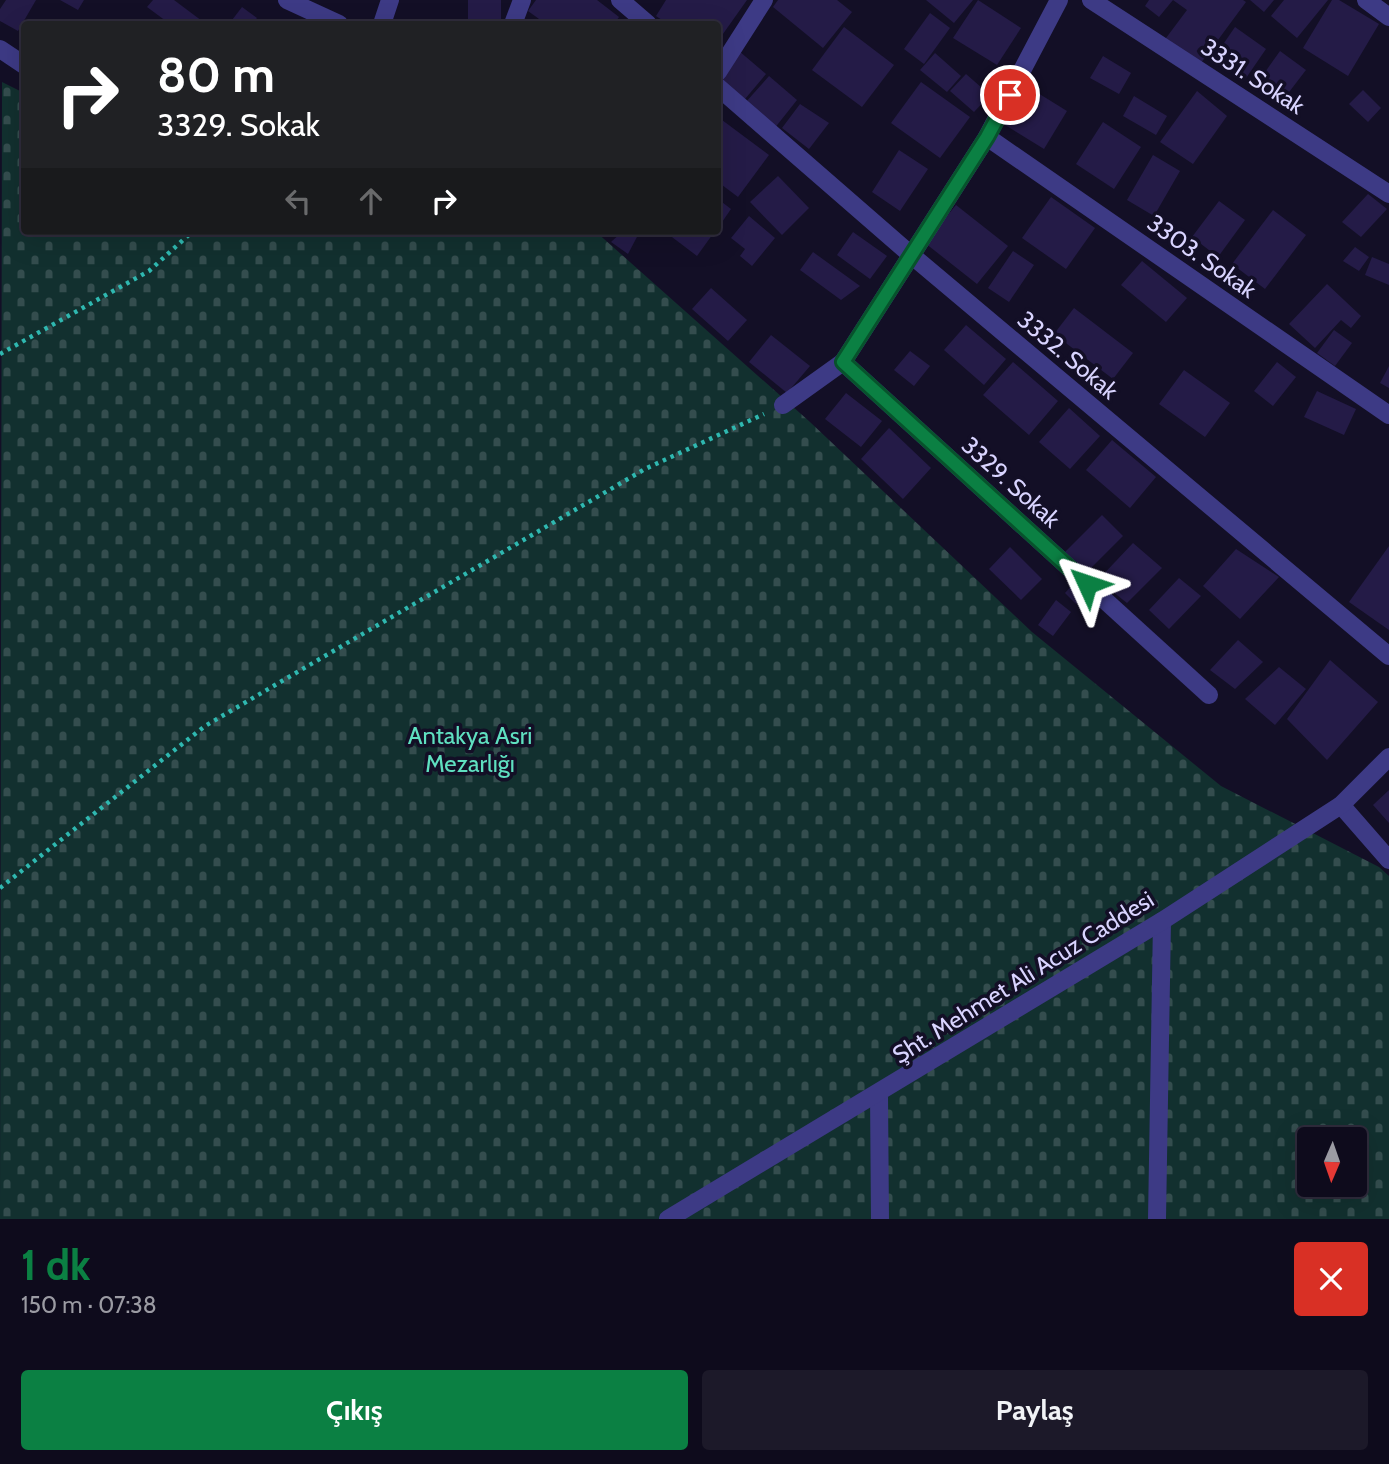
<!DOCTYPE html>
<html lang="tr">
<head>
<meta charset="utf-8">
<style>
	body { margin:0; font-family:Cabin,sans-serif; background:#1c1929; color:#f1f3f6; height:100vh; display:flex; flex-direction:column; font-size:26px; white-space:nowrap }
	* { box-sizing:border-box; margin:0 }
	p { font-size:23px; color:#9b9ba3 }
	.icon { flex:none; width:38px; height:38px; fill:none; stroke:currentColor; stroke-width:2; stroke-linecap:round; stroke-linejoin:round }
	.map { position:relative; height:1219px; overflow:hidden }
	.drawer { display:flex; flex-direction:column; background:#0e0b1c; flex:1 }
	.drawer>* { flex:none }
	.guide { position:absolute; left:21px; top:21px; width:700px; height:214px; border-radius:7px; box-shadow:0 7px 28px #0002,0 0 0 2px #2e2b3b; background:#202124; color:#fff; overflow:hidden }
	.needle { width:46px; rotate:182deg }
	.controls { position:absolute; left:1297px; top:1127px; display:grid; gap:14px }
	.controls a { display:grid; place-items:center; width:70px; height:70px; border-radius:7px; background:#0e0b1c; box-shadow:0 7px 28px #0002,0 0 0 2px #2e2b3b; font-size:35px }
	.pin { position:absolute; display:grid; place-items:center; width:60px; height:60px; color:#fff; margin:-30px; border:4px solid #fff; border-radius:50%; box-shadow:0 2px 7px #0007 }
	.me { position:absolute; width:77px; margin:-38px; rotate:312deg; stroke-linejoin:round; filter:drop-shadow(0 0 5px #0008) }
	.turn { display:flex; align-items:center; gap:24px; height:147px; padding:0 21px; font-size:32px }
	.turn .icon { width:91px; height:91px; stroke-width:2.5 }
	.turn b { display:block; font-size:49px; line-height:60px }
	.lanes { display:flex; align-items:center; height:66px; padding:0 21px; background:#0003; justify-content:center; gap:35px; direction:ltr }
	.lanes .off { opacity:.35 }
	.round { display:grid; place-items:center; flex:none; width:74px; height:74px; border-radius:7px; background:#1c1929 }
	.overview { display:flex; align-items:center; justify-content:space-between; height:119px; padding:0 21px }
	h1 { font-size:42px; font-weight:800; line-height:52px; color:#0b8043 }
	.button { display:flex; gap:14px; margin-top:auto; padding:14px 21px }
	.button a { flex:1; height:80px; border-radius:7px; background:#0b8043; color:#fff; font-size:28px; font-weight:800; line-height:80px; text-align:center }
	.button a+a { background:#1c1929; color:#f1f3f6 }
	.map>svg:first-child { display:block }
	.cemetery { fill:url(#cemetery-stones); fill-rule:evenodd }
	.building { fill:#241b47 }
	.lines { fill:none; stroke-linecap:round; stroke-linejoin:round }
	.path { stroke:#2fb8b0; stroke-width:4.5; stroke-dasharray:3.5 5; stroke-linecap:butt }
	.minor { stroke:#3d3a85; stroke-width:18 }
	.tertiary { stroke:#3d3a85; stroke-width:18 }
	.route-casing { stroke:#07532c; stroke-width:18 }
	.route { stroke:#0b8043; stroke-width:12 }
	.labels { text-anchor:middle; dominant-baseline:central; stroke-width:7; stroke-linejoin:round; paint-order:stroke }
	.street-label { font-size:24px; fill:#d9d4ff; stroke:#130f26 }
	.park-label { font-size:24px; fill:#5fe0c0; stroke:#130f26 }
</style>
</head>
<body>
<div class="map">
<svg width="1389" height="1219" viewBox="0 0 1389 1219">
	<defs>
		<pattern id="cemetery-stones" width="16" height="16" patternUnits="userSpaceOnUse" patternTransform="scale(1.75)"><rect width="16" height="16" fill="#12302f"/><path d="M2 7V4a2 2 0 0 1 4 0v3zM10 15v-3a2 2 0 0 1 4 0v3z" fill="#344d4e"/></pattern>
	</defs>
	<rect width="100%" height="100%" fill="#130f26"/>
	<path class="cemetery" d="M2,82L24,93V231H595L810,422L1032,632L1221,786L1379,867L1389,876V1219H0ZM1309,1139H1354V1185H1309Z"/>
	<g class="building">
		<path d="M6,0H36L18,31L0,21V9Z"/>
		<path d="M60,0H84L78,10Z"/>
		<path d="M153,0H174L206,24H170L147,7Z"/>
		<rect x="468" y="0" width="33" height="24"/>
		<path d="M536,0H597L619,17L614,24H546L528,11Z"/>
		<path d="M666,0H747L718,41V24H668L656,16Z"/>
		<path d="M778,0H837L852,12L823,48L773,7Z"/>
		<path d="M926,0H973L954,23Z"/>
		<path d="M978,0L1021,28L997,65L953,38Z"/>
		<path d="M1149,0H1173L1159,17L1145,6Z"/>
		<path d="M1173,0H1243L1246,2L1198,67L1163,42L1187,10Z"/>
		<path d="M1250,0H1274L1264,12Z"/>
		<path d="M1284,0H1328L1297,38L1271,16Z"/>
		<path d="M1332,0H1339L1379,24L1348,76L1303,48Z"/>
		<path d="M242,7L257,18L252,24H229Z"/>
		<path d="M930,13L950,28L924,64L904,49Z"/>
		<path d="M844,27L894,65L862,107L812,70Z"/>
		<path d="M1235,27L1266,49L1244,81L1213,59Z"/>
		<path d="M739,51L766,74L745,99L720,79Z"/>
		<path d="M1280,51L1306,70L1283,100L1258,82Z"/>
		<path d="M935,53L961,76L947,92L920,70Z"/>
		<path d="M1103,56L1131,73L1119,94L1090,78Z"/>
		<path d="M966,74L990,95L974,112L950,91Z"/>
		<path d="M769,76L797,100L774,129L745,103Z"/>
		<path d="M921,82L970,117L940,158L891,123Z"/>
		<path d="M1025,85L1067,111L1044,149L1002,123Z"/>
		<path d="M1363,90L1381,108L1368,122L1349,104Z"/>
		<path d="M1197,91L1227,116L1193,164L1160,142Z"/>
		<path d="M1134,96L1167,116L1156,135L1123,116Z"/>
		<path d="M800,104L829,123L809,149L782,128Z"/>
		<path d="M718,117L769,155L738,197L718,182Z"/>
		<path d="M1103,122L1141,147L1114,189L1076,164Z"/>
		<path d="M899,150L928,169L900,211L872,192Z"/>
		<path d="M1153,155L1180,171L1154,216L1127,200Z"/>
		<path d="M778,176L809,208L782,235L750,202Z"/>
		<path d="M1368,194L1387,209L1361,237L1342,222Z"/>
		<path d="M1051,197L1095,228L1066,269L1022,238Z"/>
		<path d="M718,199L731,209L718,228Z"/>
		<path d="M1219,201L1245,220L1218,257L1192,237Z"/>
		<path d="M956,205L1008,246L977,284L925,243Z"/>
		<path d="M1273,210L1306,235L1265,289L1232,264Z"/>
		<path d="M749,216L775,238L752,266L740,256L745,249L731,238Z"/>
		<path d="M623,231L638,235L628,254L611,242Z"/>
		<path d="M664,231H715L697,256Z"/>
		<path d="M853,232L887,256L870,279L837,255Z"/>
		<path d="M1355,247L1369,257L1359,271L1343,261Z"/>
		<path d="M1013,251L1034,265L1009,302L988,288Z"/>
		<path d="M813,252L860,286L841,300L800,270Z"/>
		<path d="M1372,257L1389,264V285L1365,275Z"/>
		<path d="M1142,261L1187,298L1166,322L1121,285Z"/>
		<path d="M1327,284L1361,316L1351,328L1341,320L1315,348L1289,324Z"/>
		<path d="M711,288L747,320L728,341L692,309Z"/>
		<path d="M1074,308L1133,353L1113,379L1054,334Z"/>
		<path d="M966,325L1006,359L984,385L944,350Z"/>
		<path d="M1334,330L1352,343L1335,366L1317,353Z"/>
		<path d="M771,335L810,366L787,393L749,362Z"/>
		<path d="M910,351L930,366L914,386L894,370Z"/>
		<path d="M1013,362L1058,401L1029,435L983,395Z"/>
		<path d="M1277,362L1296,377L1273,406L1254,391Z"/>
		<path d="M1389,366V388L1380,383Z"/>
		<path d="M1184,370L1230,403L1205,437L1159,404Z"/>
		<path d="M1317,391L1356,409L1344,435L1304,417Z"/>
		<path d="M846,393L882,421L861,447L825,419Z"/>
		<path d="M1069,408L1100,436L1070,469L1039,442Z"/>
		<path d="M889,428L931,468L903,499L861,459Z"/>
		<path d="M1112,440L1156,477L1130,508L1086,470Z"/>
		<path d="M1102,515L1123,536L1086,573L1065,552Z"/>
		<path d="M1133,543L1162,568L1127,603L1098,580Z"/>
		<path d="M1389,546V630L1349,602Z"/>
		<path d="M1010,547L1042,579L1021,600L989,569Z"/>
		<path d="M1236,549L1279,577L1240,619L1203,586Z"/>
		<path d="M1179,578L1201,596L1169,629L1149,610Z"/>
		<path d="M1074,583L1085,594L1076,604L1065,593Z"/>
		<path d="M1056,600L1071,612L1053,636L1038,625Z"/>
		<path d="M1238,640L1263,662L1235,689L1210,670Z"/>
		<path d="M1330,660L1378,702L1327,760L1287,719Z"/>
		<path d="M1279,667L1306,689L1275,725L1245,699Z"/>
		<path d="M1389,790V823L1373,805Z"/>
	</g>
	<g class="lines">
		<g class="path">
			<path d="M0,354L149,271L193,231"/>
			<path d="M0,888L205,726L645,469L764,414"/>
		</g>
		<g class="minor">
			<path d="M287,0L339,24"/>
			<path d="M620,0L648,24"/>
			<path d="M1091,0L1389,194"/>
			<path d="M1366,0L1389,17"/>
			<path d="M382,24L390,0"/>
			<path d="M513,24L522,0"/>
			<path d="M0,49L24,65"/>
			<path d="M718,72L764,0"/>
			<path d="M718,87L910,254L1389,656"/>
			<path d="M987,137L1389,415"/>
			<path d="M843,362L1209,695"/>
			<path d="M783,405L843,362L987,137L1059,0"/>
			<path d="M1341,805L1389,860"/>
			<path d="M879,1094L880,1219"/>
			<path d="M1157,1219L1162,921"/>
		</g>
		<path class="tertiary" d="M668,1219L1162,921L1341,805L1389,757"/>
	</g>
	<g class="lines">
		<g class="route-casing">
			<path id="route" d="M1010,95L987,137L843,362L1087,584"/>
		</g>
		<use href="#route" class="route"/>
	</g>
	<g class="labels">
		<g class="street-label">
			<text transform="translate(1253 76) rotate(33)">3331. Sokak</text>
			<text transform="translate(1202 256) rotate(35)">3303. Sokak</text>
			<text transform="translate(1068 355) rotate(40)">3332. Sokak</text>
			<text transform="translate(1011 482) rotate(42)">3329. Sokak</text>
			<text transform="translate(1023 977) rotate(-32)">Şht. Mehmet Ali Acuz Caddesi</text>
		</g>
		<g class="park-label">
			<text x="470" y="735">Antakya Asri<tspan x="470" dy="28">Mezarlığı</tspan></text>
		</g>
	</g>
</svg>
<div class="controls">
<a><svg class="needle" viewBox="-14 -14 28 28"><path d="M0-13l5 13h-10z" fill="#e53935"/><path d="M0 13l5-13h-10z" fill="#9b9ba3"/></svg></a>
</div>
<div class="pin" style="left:1010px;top:95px;background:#d93025"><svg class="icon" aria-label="arrive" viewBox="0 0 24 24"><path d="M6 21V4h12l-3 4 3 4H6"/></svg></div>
<svg class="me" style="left:1087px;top:584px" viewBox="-20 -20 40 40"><path d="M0-17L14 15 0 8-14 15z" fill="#0b8043" stroke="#fff" stroke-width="4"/></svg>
<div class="guide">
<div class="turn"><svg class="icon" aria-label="right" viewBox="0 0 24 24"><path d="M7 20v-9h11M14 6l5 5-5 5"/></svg><div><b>80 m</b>3329. Sokak</div></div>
<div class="lanes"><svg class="icon off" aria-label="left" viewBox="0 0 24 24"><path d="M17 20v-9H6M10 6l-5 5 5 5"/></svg><svg class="icon off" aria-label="ahead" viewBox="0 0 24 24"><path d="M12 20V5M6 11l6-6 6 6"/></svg><svg class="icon" aria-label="right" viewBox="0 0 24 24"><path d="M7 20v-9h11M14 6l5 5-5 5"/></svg></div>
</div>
</div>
<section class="drawer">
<div class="overview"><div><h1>1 dk</h1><p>150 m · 07:38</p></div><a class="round" style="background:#d93025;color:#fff"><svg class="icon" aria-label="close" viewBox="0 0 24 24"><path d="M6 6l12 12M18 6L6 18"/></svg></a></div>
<div class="button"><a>Çıkış</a><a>Paylaş</a></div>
</section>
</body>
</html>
